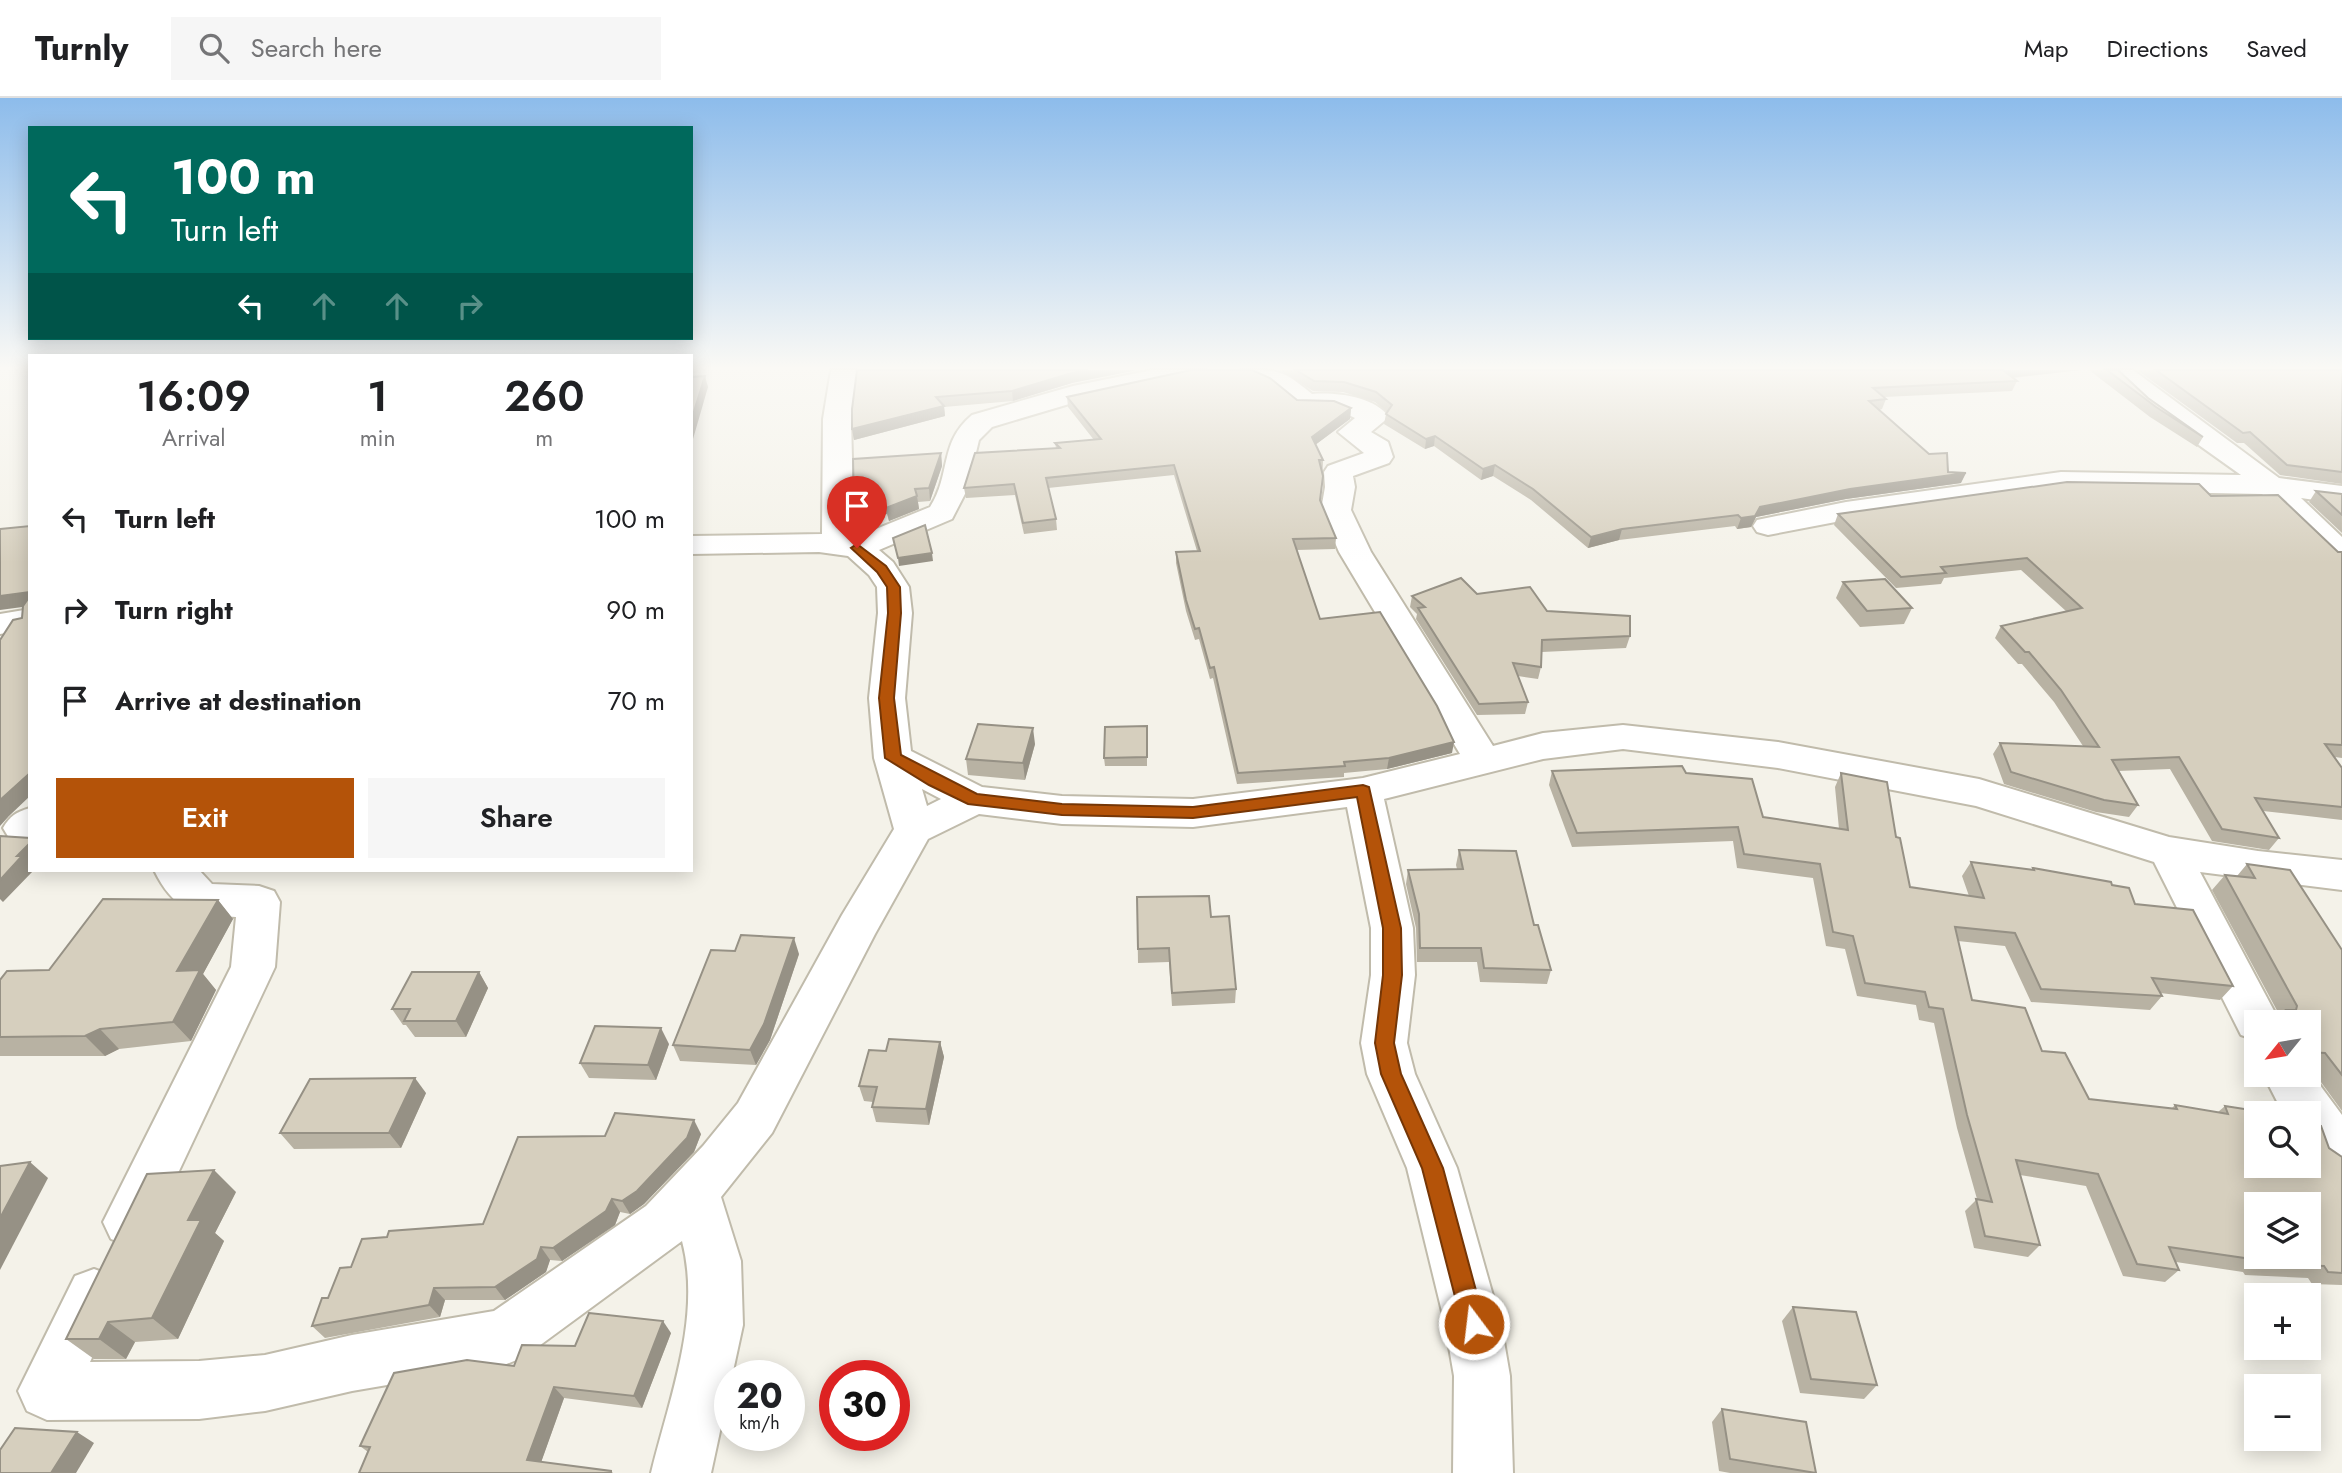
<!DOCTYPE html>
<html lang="en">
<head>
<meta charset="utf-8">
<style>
	body { margin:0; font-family:Jost,sans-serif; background:#f6f6f6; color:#202124; height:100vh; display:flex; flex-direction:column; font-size:26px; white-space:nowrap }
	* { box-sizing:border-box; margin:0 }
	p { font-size:23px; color:#757577 }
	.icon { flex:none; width:38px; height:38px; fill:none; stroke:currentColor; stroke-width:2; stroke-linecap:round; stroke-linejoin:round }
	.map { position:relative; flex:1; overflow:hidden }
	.panel { position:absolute; left:28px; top:256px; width:665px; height:518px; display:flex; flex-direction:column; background:#fff; border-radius:0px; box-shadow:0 4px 18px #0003 }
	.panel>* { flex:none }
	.banner { position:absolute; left:28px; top:28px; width:665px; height:214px; border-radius:0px; box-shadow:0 4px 18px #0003; background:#00695c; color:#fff; overflow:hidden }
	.needle { width:46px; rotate:240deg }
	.fabs { position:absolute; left:2244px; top:912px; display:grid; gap:14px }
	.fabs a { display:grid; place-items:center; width:77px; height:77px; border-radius:0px; background:#fff; box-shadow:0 4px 18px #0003; font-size:35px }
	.speed { position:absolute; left:714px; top:1262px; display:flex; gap:14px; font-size:35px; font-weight:700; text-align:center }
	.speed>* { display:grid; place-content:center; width:91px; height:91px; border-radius:50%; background:#fff; box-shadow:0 4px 18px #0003; line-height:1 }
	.speed small { font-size:18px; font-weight:400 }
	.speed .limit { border:10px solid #d22; background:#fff; color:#111 }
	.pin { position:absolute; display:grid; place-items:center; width:60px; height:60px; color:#fff; margin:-72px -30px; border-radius:50% 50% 50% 0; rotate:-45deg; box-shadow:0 0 7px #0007 }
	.pin .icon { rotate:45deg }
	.me { position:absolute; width:77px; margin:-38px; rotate:345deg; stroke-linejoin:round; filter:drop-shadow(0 0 5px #0008) }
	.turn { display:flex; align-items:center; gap:24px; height:147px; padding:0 28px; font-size:32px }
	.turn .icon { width:91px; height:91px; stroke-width:2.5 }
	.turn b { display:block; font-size:49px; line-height:60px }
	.lanes { display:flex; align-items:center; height:66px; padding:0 28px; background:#0003; justify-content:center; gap:35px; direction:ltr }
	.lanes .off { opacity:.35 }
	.eta { display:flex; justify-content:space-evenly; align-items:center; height:119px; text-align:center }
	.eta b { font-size:42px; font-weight:600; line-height:49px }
	.cta { display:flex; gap:14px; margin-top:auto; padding:14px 28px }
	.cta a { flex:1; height:80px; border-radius:0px; background:#b45309; color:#fff; font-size:28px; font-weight:600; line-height:80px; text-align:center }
	.cta a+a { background:#f6f6f6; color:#202124 }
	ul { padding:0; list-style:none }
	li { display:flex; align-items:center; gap:21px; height:91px; padding:0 28px }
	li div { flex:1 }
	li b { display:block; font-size:26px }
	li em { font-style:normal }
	header { display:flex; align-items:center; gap:42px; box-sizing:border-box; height:98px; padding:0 35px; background:#fff; border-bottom:2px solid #e0e0e0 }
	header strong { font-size:33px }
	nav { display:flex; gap:38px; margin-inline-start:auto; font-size:24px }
	.search { width:490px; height:63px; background:#f6f6f6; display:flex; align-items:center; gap:18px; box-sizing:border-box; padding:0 24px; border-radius:0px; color:#757577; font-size:26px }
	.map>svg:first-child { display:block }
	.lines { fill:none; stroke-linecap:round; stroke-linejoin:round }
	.minor-casing { stroke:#c0bbab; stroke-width:4 }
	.minor { fill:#fff; fill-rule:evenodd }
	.wall { fill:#b8b2a3 }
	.shaded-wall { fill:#969185 }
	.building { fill:#d6cfbe; stroke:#969185; stroke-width:2; fill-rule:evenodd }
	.route { fill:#b45309; stroke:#753606; stroke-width:2 }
</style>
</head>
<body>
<header>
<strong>Turnly</strong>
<div class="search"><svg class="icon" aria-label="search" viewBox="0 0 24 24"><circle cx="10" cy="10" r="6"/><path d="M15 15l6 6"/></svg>Search here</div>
<nav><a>Map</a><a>Directions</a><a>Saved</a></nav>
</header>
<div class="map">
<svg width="2342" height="1375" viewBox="0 0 2342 1375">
	<rect width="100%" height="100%" fill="#f4f2e9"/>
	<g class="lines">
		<g class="minor-casing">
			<g id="minor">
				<path d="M831,272H857L851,321L854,440L930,409C951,377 939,344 972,317L1073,288L1152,272H1206L1202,277L1086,301L992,329L979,342L967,392L952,421L879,452L893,464L909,489L912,515L905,600L911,653L982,689L1062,698L1193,701L1363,680L1460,656L1339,454L1321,412L1325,389L1324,374L1328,368L1364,355L1338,334L1355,320L1334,310L1306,312L1297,310L1271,288L1245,277L1241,272C1279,272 1282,271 1312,296C1335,294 1374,298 1389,319L1371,334L1388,344L1393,359L1389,365L1353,378L1355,389L1351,412L1371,454L1493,648L1543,635L1623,627L1778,644L1979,681L2169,739L2258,753L2342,762V792L2200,774L2280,924H2256V942L2241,937L2154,764L1976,708L1778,670L1623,651L1543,661L1384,701L1413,830L1415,877L1407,945L1415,976L1457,1070L1501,1226L1510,1278L1513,1375H1453L1454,1278L1445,1226L1407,1070L1367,976L1361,945L1371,877V830L1347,709L1193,729L1062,726L979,716L928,741L875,836L772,1035L721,1099L741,1163L743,1227L711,1375H651C669,1301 702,1219 682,1143L524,1259L504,1267L352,1293L265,1313L199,1321L47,1322L27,1313L18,1293L75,1178L94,1171L113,1178L121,1197L90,1264L199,1263L265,1257L352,1237L494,1213L646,1108L703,1048L738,1005L842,817L894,731L874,660L869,600L878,515L877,489L869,477L848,458L819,454L691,456V438L822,436L823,321ZM922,691L941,701L927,708Z"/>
				<path d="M2104,272H2133L2279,380L2342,388V406L2301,400L2342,439V465L2331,463L2262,396L2061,392L1846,422L1768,437L1757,434L1753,428L1757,422L1846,404L2061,374L2241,377L2144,308Z"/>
				<path d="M30,511V531L0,536V516Z"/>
				<path d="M30,710V745L9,740L3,730C10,718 16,714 30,710Z"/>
				<path d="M154,772H199L212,786L259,788L274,793L280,804L275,869L147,1141L129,1148L111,1141L103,1124L231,869L236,819C194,817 174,813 154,772Z"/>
				<path d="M2308,971L2342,1017V1078C2306,1065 2308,1049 2308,1015H2283L2263,976H2308Z"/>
			</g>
		</g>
		<use href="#minor" class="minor"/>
	</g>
	<g class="wall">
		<path d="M857,272L1072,285L1013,303L944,309L945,318L854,342L852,331Z"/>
		<path d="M1280,272H2081L2013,280L2017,283L2012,293L1884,299L1886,301L1882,311L1879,312L1961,385L1846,401L1756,419L1751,429L1737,431L1735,428L1619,442L1588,450L1531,402L1493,378L1481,382L1434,348L1425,351L1384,326L1386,316L1387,314L1375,304L1343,294L1313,293Z"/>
		<path d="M2089,272H2118L2148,300L2203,339L2197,349L2150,319Z"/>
		<path d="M2137,272H2342V386L2280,377L2244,345H2237Z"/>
		<path d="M1067,299L1297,302L1351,310L1350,321L1315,347L1323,362L1322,389L1320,404L1336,440L1335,451L1296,452L1320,521L1452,655L1387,671L1344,675V679L1237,686L1213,580L1210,581L1199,541L1195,542L1186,513L1176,465V454L1197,453L1174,377L1048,390L1056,421L1057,432L1024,436L1015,397L966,400L964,390L1056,350L1055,345L1094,342L1068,309Z"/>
		<path d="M941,355L942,368L930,403L918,404L919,411L889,423L887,416L856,420L854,408Z"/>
		<path d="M2316,393L2342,396V435L2309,404Z"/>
		<path d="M2211,398L2338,454H2342V660L2335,659L2342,670V722L2263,713L2279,740L2269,752L2212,743L2170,671L2118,673L2138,707L2129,719L2096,714L2004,686L1993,656L2000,645L2083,648L2054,604L2022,566H2018L1995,540L2001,528L2067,514L2021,472L1944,480L1941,486L1896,490L1834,427L1838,416Z"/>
		<path d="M1843,484L1912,510L1904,526L1860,529L1836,500Z"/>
		<path d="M1477,496L1547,513L1630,538L1626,550L1542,554L1541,569L1538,581L1518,578L1528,604L1525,616L1477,617L1416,521L1417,516L1410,509L1412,498Z"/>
		<path d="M1147,628V668H1105L1104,660Z"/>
		<path d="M1035,646L1025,682L968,677L966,661Z"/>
		<path d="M1552,673L1686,675L1763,719L1839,731L1835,689L1841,675L1896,739L1910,789L1969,798L1962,778L1971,764L2032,772L2033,770L2112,787L2233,888L2220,902L2160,895L2162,898L2150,912L2031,904L2005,848L1958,843L1972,902L2042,953L2089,1001L2171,1011L2175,1007L2218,1014L2225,1008L2329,1050L2342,1059V1187L2312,1186L2308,1180L2245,1177L2243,1174L2176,1164L2179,1172L2165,1184L2123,1178L2086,1088L2020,1077L2040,1147L2028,1159L1974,1150L1965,1113L1977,1101L1957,1030L1934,925L1919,922L1916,907L1857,898L1845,851L1826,848L1813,780L1737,770L1733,743L1572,749L1549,687Z"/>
		<path d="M1459,752L1534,827L1551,872L1547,886L1480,884L1477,864H1417L1416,830L1406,786L1408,772L1457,771L1456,767Z"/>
		<path d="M2247,766L2342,852V1013L2310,969H2308V924H2274L2280,918L2212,792L2225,777L2237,778Z"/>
		<path d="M1137,799L1211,819L1236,891L1235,905L1172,908L1169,864L1138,865Z"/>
		<path d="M218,802L233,821L203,876L216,892L191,943L119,951L105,958H0V882L49,872Z"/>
		<path d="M799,856L770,942L756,967L680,963L673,947Z"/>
		<path d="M479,874L488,890L466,939H415L406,927H403L392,911Z"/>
		<path d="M940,944L944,959L929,1027L876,1024L872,1009L873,1004L864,1003L859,988L886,953Z"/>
		<path d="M669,946L656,982L589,980L580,965Z"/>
		<path d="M426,995L401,1050L294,1051L280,1035Z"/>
		<path d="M701,1036L694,1054L644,1106L630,1116L620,1114L615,1127L562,1163L550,1162L546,1174L505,1202H445L440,1219L325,1240L312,1228L328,1200L351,1169L387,1139L483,1126L605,1038Z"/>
		<path d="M236,1094L215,1135L224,1143L178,1241L135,1244L126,1261H94L66,1241Z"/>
		<path d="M1793,1209L1877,1287L1864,1301L1800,1295L1782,1223Z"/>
		<path d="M671,1235L642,1310L564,1300L541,1364L611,1373L613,1375H359L368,1354L360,1348L514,1268L575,1248Z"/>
		<path d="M1722,1311L1816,1375H1730L1719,1373L1712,1324Z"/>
	</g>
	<g class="shaded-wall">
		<path d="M1088,272H1138L1072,285L1013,303L1012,293L1072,275Z"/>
		<path d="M2001,272H2081L1997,281Z"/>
		<path d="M705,278L708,289L693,341L691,350V323Z"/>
		<path d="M944,308L945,318L854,342L852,331Z"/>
		<path d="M1351,310L1350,321L1311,350L1312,339Z"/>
		<path d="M1435,338L1434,348L1425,351L1426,341Z"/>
		<path d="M941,355L942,368L930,403L929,390Z"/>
		<path d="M1495,367L1493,378L1481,382L1483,371Z"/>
		<path d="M1966,375L1961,385L1846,401L1756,419L1751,429L1737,431L1741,420L1760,409L1850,391Z"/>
		<path d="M917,398L919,411L889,423L886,410Z"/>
		<path d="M885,404L887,416L856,420L854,408Z"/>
		<path d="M1622,431L1619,442L1588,450L1591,439Z"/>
		<path d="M932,455L933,463L899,468L898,460Z"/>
		<path d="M30,494V508L0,512V498Z"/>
		<path d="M1033,630L1035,646L1025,682L1023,665Z"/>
		<path d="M1454,644L1452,655L1387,671L1389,660Z"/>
		<path d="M30,675V698L9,718L0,728V702Z"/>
		<path d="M30,745V772H34L3,804L0,801V782L17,758Z"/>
		<path d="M218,802L233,821L203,876L216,892L191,943L173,924L177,873Z"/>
		<path d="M794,840L799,856L770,942L756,967L750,952Z"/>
		<path d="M479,874L488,890L466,939L456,923Z"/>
		<path d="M661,930L669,946L656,982L648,967Z"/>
		<path d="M100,931L119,951L105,958L85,938Z"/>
		<path d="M940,944L944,959L929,1027L926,1011Z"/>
		<path d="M415,980L426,995L401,1050L389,1035Z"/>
		<path d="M694,1022L701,1036L694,1054L644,1106L630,1116L622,1103Z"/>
		<path d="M30,1064L48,1080L0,1172V1120Z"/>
		<path d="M214,1072L236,1094L215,1135L224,1143L178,1241L152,1220L188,1122Z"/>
		<path d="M612,1101L620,1114L615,1127L562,1163L553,1150Z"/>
		<path d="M541,1149L550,1162L546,1174L505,1202L495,1189Z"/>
		<path d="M434,1190L445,1202L440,1219L429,1207Z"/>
		<path d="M663,1223L671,1235L642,1310L634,1298Z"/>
		<path d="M108,1224L135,1244L126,1261L99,1241Z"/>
		<path d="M554,1289L564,1300L538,1373L527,1362Z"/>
		<path d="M77,1334L94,1345L76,1375H51Z"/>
	</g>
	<g class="building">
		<path d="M857,272H1088L1072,275L1012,293L936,299L944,308L852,331V311Z"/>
		<path d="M1191,272H1252L1270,280L1297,302L1334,303L1351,310L1312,339L1323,362H1319L1323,378L1320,402L1336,440L1293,441L1320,521L1380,514L1437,608L1454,644L1389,660L1344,664L1345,668L1238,675L1214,569L1210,570L1199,530L1195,531L1186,502L1176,454L1200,453L1174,367L1046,380L1056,421L1023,425L1014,386L964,390L975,355L1060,350L1055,345L1101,341L1067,299Z"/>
		<path d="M1296,272H2003L2017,283L1873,290L1886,301L1869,303L1929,356L1947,355L1948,374L1966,375L1850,391L1760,409L1755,418L1741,420L1738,417L1622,431L1591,439L1533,391L1495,367L1483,371L1435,338L1426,341L1386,316L1392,307L1376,294L1344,284L1314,283Z"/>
		<path d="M2107,272H2118L2148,300L2203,339L2156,309Z"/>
		<path d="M2156,272H2342V374L2287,367L2250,334L2243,335Z"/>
		<path d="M705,278L691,323V279Z"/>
		<path d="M941,355L929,390L915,391L917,398L886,410L885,404L854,408L853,361Z"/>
		<path d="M2067,384L2199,386L2211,398L2278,397L2338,454H2342V647L2325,646L2342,670V709L2255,700L2279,740L2222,731L2179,659L2112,662L2138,707L2104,702L2011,674L2000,645L2099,649L2061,592L2029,554H2025L2001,528L2082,510L2027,460L1941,469L1946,475L1901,479L1838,416Z"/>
		<path d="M2316,393L2342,396V417Z"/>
		<path d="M925,427L932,455L898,460L893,440Z"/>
		<path d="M30,428V494L0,498V431Z"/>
		<path d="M1461,480L1477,496L1530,489L1547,513L1630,518V538L1542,542L1541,569L1513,565L1528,604L1479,606L1418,510L1425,509L1412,498Z"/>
		<path d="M1885,481L1912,510L1867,513L1843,484Z"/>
		<path d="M30,498V675L0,702V542L13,522L22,520L23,508Z"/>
		<path d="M978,626L1033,630L1023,665L966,661Z"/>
		<path d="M1147,628V659L1104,660L1105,629Z"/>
		<path d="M1682,668L1686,675L1752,681L1763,719L1848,732L1841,675L1887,684L1896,739L1900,740L1910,789L1984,800L1971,764L2034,772L2033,770L2111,784L2112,787L2129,790L2135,806L2193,812L2233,888L2152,880L2162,898L2041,891L2015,835L1955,829L1972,902L2025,910L2042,953L2065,955L2089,1001L2177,1011L2175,1007L2228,1016L2225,1008L2270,1015H2256V1068H2308V1026L2321,1028L2329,1050L2342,1059V1175L2328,1174L2324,1168L2260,1165L2258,1162L2169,1149L2179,1172L2137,1166L2098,1076L2016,1062L2040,1147L1985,1138L1976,1101L1992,1104L1967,1017L1943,911L1929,909L1925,894L1865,885L1853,838L1833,834L1820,766L1744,756L1738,729L1577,735L1552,673ZM2256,1106H2308V1158H2256Z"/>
		<path d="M0,738L30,740V745L17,758H22L0,782Z"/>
		<path d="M1459,752L1516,753L1534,827H1538L1551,872L1484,870L1481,850H1420L1419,816L1408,772L1463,771Z"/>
		<path d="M2247,766L2290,772L2342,852V977L2325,955L2308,954V924H2292L2286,912H2296L2297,908L2225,777L2255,780Z"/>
		<path d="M1209,798L1211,819L1229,818L1236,891L1172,895L1169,850L1138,851L1137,799Z"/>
		<path d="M103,801L218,802L177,873L200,872L173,924L100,931L85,938L0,939V882L7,873L49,872Z"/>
		<path d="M741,837L794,840L764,926L750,952L673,947L711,852L735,853Z"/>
		<path d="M412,874H479L456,923H404L410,911H392Z"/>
		<path d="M595,928L661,930L648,967L580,965Z"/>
		<path d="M889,941L940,944L926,1011L872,1009L877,989L859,988L869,952L886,953Z"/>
		<path d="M415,980L389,1035H280L310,981Z"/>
		<path d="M615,1015L694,1022L687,1040L637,1093L622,1103L612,1101L606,1113L553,1150L541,1149L537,1161L495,1189L434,1190L429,1207L312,1228L322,1200H328L340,1170L351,1169L362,1141L387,1139L389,1133L483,1126L518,1039L605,1038Z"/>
		<path d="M30,1064L0,1120V1068Z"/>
		<path d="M214,1072L188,1122H201L152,1220L108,1224L99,1241H66L147,1076Z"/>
		<path d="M1793,1209L1856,1214L1877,1287L1811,1281Z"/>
		<path d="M589,1215L663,1223L634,1298L554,1289L527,1362L611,1373V1375H359L370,1349L360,1348L394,1275L467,1262L514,1268L522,1247L575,1248Z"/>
		<path d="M1722,1311L1806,1324L1816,1375L1730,1361Z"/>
		<path d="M15,1330L77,1334L51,1375H0V1352Z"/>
	</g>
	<linearGradient id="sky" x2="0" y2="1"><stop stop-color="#8dbceb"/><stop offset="0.58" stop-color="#faf9f5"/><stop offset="1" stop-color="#faf9f5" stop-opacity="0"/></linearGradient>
	<rect width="2342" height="465" fill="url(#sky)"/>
	<path class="route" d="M857,446L886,468L900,489L901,515L894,600L901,657L977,696L1062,706L1193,709L1363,687L1369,689L1401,830L1402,877L1394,945L1401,976L1443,1070L1485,1226L1482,1234L1474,1237L1465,1234L1462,1226L1422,1070L1381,976L1375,945L1383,877V830L1357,699L1193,720L1062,717L968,706L929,687L885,660L879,600L888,515L887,489L877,474L851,450Z"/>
</svg>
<div class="fabs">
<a><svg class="needle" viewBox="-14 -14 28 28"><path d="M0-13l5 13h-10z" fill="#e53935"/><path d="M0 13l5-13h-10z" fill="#757577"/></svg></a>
<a><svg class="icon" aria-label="search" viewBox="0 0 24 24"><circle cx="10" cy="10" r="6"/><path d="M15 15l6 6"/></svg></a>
<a><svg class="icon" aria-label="layers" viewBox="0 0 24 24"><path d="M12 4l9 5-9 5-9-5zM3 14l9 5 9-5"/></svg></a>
<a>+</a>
<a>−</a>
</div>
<div class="speed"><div>20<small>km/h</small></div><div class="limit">30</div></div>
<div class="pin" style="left:857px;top:450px;background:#d93025"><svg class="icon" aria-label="arrive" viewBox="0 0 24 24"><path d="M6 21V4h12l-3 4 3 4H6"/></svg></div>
<svg class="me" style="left:1474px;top:1226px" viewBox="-20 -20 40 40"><circle r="17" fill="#b45309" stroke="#fff" stroke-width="3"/><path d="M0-11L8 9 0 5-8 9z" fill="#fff"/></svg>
<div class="banner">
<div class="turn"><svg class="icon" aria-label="left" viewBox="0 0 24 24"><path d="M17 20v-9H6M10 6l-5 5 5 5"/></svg><div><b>100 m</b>Turn left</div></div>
<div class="lanes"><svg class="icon" aria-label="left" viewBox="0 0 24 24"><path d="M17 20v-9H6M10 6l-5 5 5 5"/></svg><svg class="icon off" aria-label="ahead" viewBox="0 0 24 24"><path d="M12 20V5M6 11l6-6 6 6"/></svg><svg class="icon off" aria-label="ahead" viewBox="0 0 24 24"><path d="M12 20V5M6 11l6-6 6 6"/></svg><svg class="icon off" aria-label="right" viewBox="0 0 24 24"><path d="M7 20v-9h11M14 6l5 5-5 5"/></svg></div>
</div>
<section class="panel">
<div class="eta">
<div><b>16:09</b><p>Arrival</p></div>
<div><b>1</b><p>min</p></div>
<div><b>260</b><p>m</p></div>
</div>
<ul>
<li><svg class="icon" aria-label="left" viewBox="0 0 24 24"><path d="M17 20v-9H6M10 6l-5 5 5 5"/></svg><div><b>Turn left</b></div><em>100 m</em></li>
<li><svg class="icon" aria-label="right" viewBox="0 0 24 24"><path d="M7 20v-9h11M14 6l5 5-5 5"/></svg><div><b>Turn right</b></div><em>90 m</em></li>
<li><svg class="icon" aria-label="arrive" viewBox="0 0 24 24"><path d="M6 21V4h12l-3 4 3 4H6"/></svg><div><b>Arrive at destination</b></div><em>70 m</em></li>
</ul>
<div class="cta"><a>Exit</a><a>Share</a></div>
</section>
</div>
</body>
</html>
